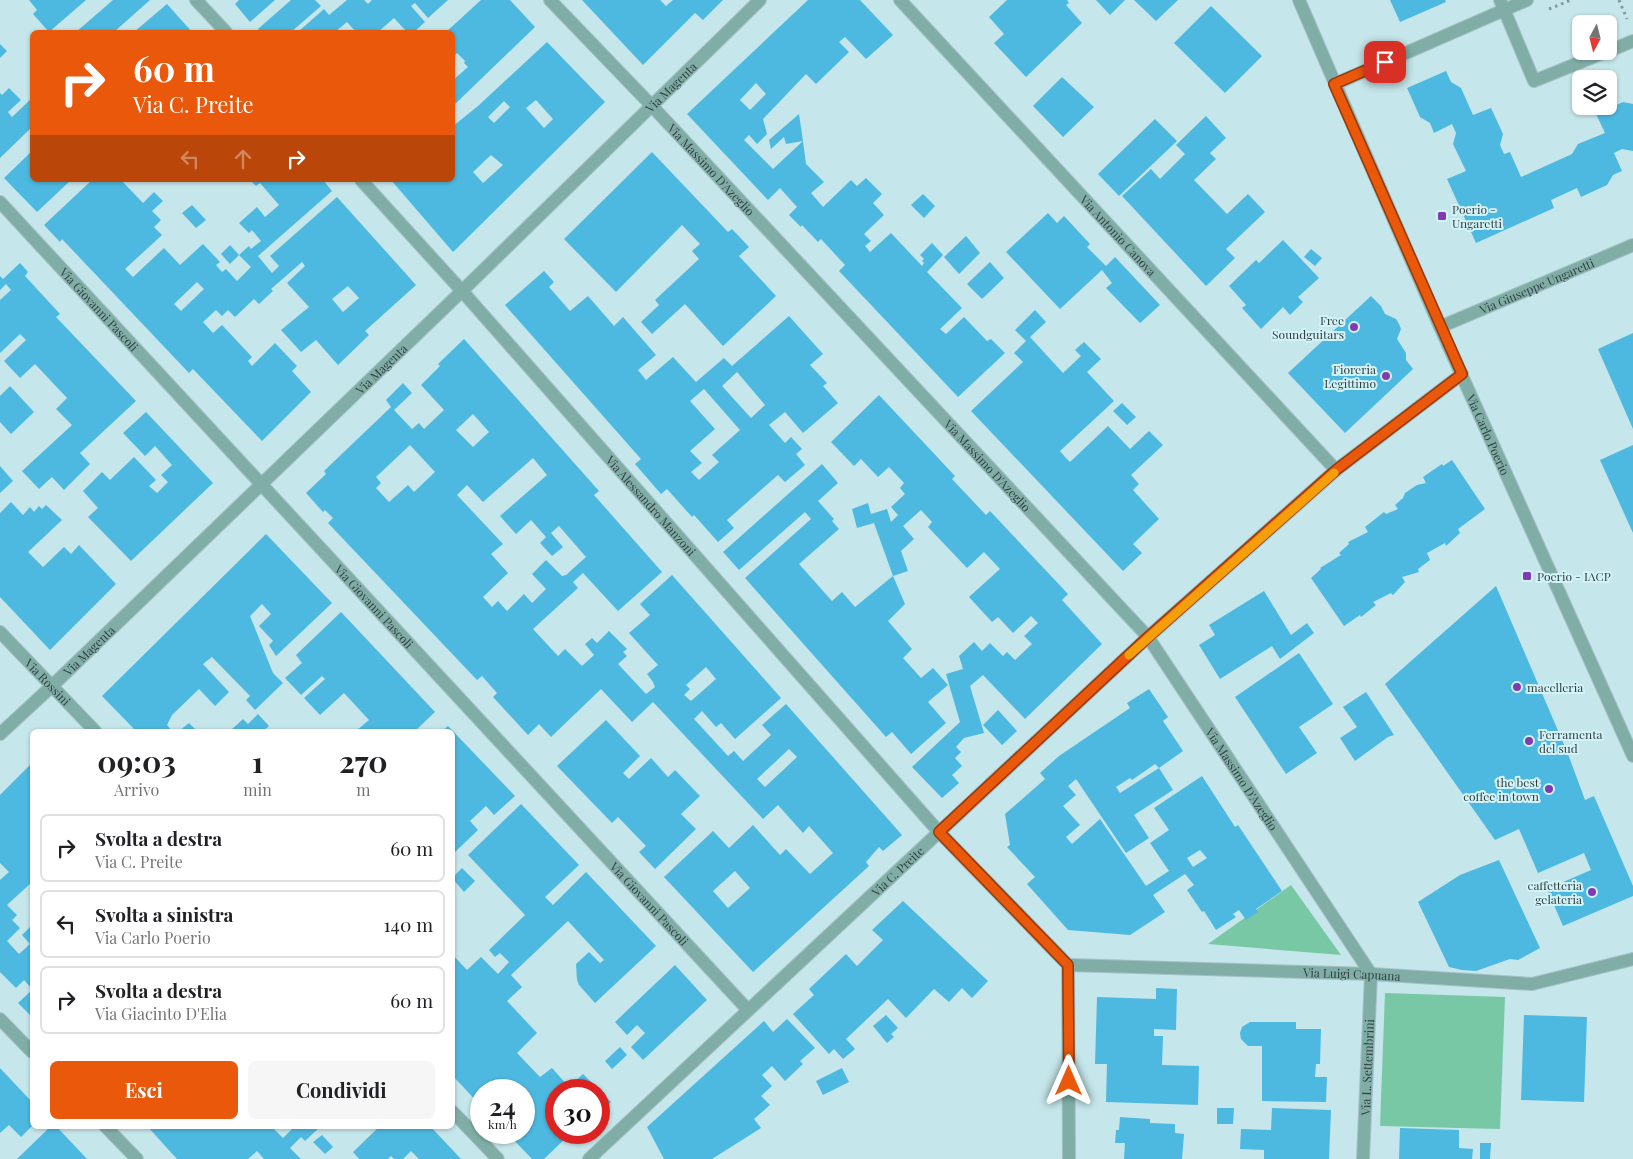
<!DOCTYPE html>
<html lang="it">
<head>
<meta charset="utf-8">
<style>
	body { margin:0; font-family:"Playfair Display",serif; background:#f6f6f6; color:#202124; height:100vh; display:flex; flex-direction:column; font-size:19px; white-space:nowrap }
	* { box-sizing:border-box; margin:0 }
	p { font-size:16px; color:#757577 }
	.icon { flex:none; width:28px; height:28px; fill:none; stroke:currentColor; stroke-width:2; stroke-linecap:round; stroke-linejoin:round }
	.map { position:relative; flex:1; overflow:hidden }
	.details { position:absolute; left:30px; top:729px; width:425px; height:400px; display:flex; flex-direction:column; background:#fff; border-radius:8px; box-shadow:0 1px 4px #0004 }
	.details>* { flex:none }
	.guide { position:absolute; left:30px; top:30px; width:425px; height:152px; border-radius:8px; box-shadow:0 1px 4px #0004; background:#ea580c; color:#fff; overflow:hidden }
	.needle { width:32px; rotate:187deg }
	.controls { position:absolute; left:1572px; top:15px; display:grid; gap:10px }
	.controls a { display:grid; place-items:center; width:45px; height:45px; border-radius:8px; background:#fff; box-shadow:0 1px 4px #0004; font-size:25px }
	.speed { position:absolute; left:470px; top:1079px; display:flex; gap:10px; font-size:25px; font-weight:700; text-align:center }
	.speed>* { display:grid; place-content:center; width:65px; height:65px; border-radius:50%; background:#fff; box-shadow:0 1px 4px #0004; line-height:1 }
	.speed small { font-size:12px; font-weight:400 }
	.speed .limit { border:8px solid #d22; background:#fff; color:#111 }
	.pin { position:absolute; display:grid; place-items:center; width:42px; height:42px; color:#fff; margin:-21px; border-radius:10px; box-shadow:0 2px 8px #0006 }
	.me { position:absolute; width:55px; margin:-28px; rotate:0deg; stroke-linejoin:round; filter:drop-shadow(0 0 4px #0008) }
	.turn { display:flex; align-items:center; gap:18px; height:105px; padding:0 20px; font-size:22px }
	.turn .icon { width:65px; height:65px; stroke-width:2.5 }
	.turn b { display:block; font-size:35px; line-height:42px }
	.lanes { display:flex; align-items:center; height:48px; padding:0 20px; background:#0003; justify-content:center; gap:25px; direction:ltr }
	.lanes .off { opacity:.35 }
	.eta { display:flex; justify-content:space-evenly; align-items:center; height:85px; text-align:center }
	.eta b { font-size:30px; font-weight:700; line-height:35px }
	.button { display:flex; gap:10px; margin-top:auto; padding:10px 20px }
	.button a { flex:1; height:58px; border-radius:8px; background:#ea580c; color:#fff; font-size:20px; font-weight:700; line-height:58px; text-align:center }
	.button a+a { background:#f6f6f6; color:#202124 }
	ul { padding:0; list-style:none }
	li { display:flex; align-items:center; gap:15px; height:68px; margin:0 10px 8px; padding:0 10px; border:2px solid #e0e0e0; border-radius:8px }
	li div { flex:1 }
	li b { display:block; font-size:19px }
	li em { font-style:normal }
	.map>svg:first-child { display:block }
	.green { fill:#78c8a5 }
	.building { fill:#4eb9e0; fill-rule:evenodd }
	.lines { fill:none; stroke-linecap:round; stroke-linejoin:round }
	.minor-casing { stroke:#a5c1c5; stroke-width:14 }
	.path { stroke:#829a9d; stroke-width:3; stroke-dasharray:2.5 4; stroke-linecap:butt }
	.minor { stroke:#80aea7; stroke-width:12 }
	.route-casing { stroke:#983908; stroke-width:12 }
	.route { stroke:#ea580c; stroke-width:9 }
	.slow { stroke:#f59e0b; stroke-width:9 }
	.poi-dot { fill:#7f3baf; stroke:#d2f3f7; stroke-width:2 }
	.labels { text-anchor:middle; dominant-baseline:central; stroke-width:4; stroke-linejoin:round; paint-order:stroke }
	.street-label { font-size:12px; fill:#323f41; stroke:#d2f3f7 }
	.poi-label { font-size:12px; fill:#323f41; stroke:#d2f3f7; text-anchor:start }
</style>
</head>
<body>
<div class="map">
<svg width="1633" height="1159" viewBox="0 0 1633 1159">
	<rect width="100%" height="100%" fill="#c5e6ea"/>
	<g class="green">
		<path d="M1291,885L1341,955L1208,944Z"/>
		<path d="M1385,993L1505,997L1500,1129L1380,1126Z"/>
	</g>
	<g class="building">
		<path d="M29,0H86L49,32L33,14L37,10Z"/>
		<path d="M113,0H150L114,32H76Z"/>
		<path d="M239,0H275L250,22L235,4Z"/>
		<path d="M291,0H315L321,6L291,32H260L258,29Z"/>
		<path d="M347,0H364L368,4L372,0H448L428,18L415,3L411,6L425,22L414,32H407L394,18L378,32H356L347,22L335,32H298L324,9L329,15Z"/>
		<path d="M481,0H510L535,27L452,107V81L468,67L464,63L465,61L457,53L452,58V32H446Z"/>
		<path d="M582,0H660L666,6L673,0H723L703,20L695,13L643,65Z"/>
		<path d="M808,0H860L893,35L866,59L845,37L839,42L849,52L816,84L806,74L763,119L767,134L757,144L749,135L744,140L773,169L803,141L786,144L784,137L771,149L769,140L799,114L803,141L806,164L824,182L811,193L823,207L851,180L857,186L866,178L882,194L873,203L884,215L864,234L871,241L865,246L870,252L891,233L922,266L924,263L922,261L924,259L920,255L932,243L943,255L927,272L962,308L940,329L946,334L964,317L987,341L991,339L1005,353L958,397L839,271L845,265L821,239L818,242L802,225L801,227L789,215L797,207L780,188L768,200L687,114ZM756,83L766,94L750,110L740,100Z"/>
		<path d="M1007,0H1067L1069,3L1066,5L1082,23L1026,77L994,43L1004,34L989,17Z"/>
		<path d="M1096,0H1125L1110,15Z"/>
		<path d="M1134,0H1178L1156,21Z"/>
		<path d="M1390,0H1445L1446,2L1400,22Z"/>
		<path d="M167,4L192,32H134Z"/>
		<path d="M1211,6L1262,56L1225,93L1174,43Z"/>
		<path d="M547,42L605,102L453,252L391,180H452V127L478,106ZM536,100L553,119L544,128L526,108ZM504,101L510,107L494,123L488,117ZM491,155L503,165L483,183L473,172Z"/>
		<path d="M0,44L7,51L0,58Z"/>
		<path d="M1446,71L1451,82L1461,88L1473,115L1491,108L1503,134L1500,145L1504,154L1510,152L1521,177L1572,154L1578,144L1605,133L1596,114L1623,102L1633,104V151L1622,149L1614,153L1622,171L1613,175L1607,185L1581,197L1577,188L1551,200L1554,208L1476,243L1447,179L1466,171L1453,144L1456,133L1452,124L1434,133L1430,123L1420,117L1407,88Z"/>
		<path d="M1062,77L1094,107L1063,137L1033,106Z"/>
		<path d="M9,88L21,100L8,112L12,117L32,98V127L0,158V93L2,95Z"/>
		<path d="M1206,116L1226,138L1210,153L1216,159L1194,180L1227,214L1248,194L1265,212L1226,249L1235,258L1206,286L1122,196L1151,169L1160,179L1185,154L1176,145Z"/>
		<path d="M1155,119L1177,141L1119,196L1098,174Z"/>
		<path d="M32,151V180H71L37,212L4,178Z"/>
		<path d="M652,152L728,232L732,229L749,247L739,256L776,296L723,346L685,304L652,334L641,322L659,305L655,300L699,259L692,251L700,244L682,225L616,292L564,239Z"/>
		<path d="M92,180H121L143,203L154,192L163,201L152,211L161,220L154,227L162,235L125,269L133,277L164,248L180,265L203,244L220,262L216,265L222,272L226,269L237,281L251,267L239,255L249,246L251,249L261,241L252,230L249,233L239,223L257,207L265,217L279,205L260,183L256,186L250,180H323L332,191L258,256L272,273L279,266L270,256L337,197L416,285L365,331L369,335L338,365L316,340L301,352L281,330L309,307L287,283L305,266L302,262L271,289L273,291L259,304L254,299L235,317L228,310L222,316L216,310L203,322L213,333L222,325L252,357L248,361L252,366L275,343L297,366L292,371L311,392L262,441L193,369L189,373L62,239L60,242L44,225ZM197,282L204,289L181,311L174,304ZM348,286L359,298L343,312L332,299Z"/>
		<path d="M923,194L935,206L924,218L911,205Z"/>
		<path d="M192,205L206,220L196,228L182,213Z"/>
		<path d="M1048,213L1057,223L1064,216L1090,244L1087,247L1106,266L1115,257L1160,305L1140,323L1106,288L1112,283L1102,270L1060,309L1006,252Z"/>
		<path d="M966,236L980,253L959,274L944,257Z"/>
		<path d="M1283,240L1319,278L1298,297L1303,302L1290,315L1283,307L1261,329L1242,308L1246,305L1229,286L1256,260L1259,263Z"/>
		<path d="M230,245L239,255L230,264L221,254Z"/>
		<path d="M1311,249L1322,258L1315,266L1304,257Z"/>
		<path d="M990,262L1004,278L982,299L967,284Z"/>
		<path d="M20,263L28,272L25,276L60,314L56,317L136,401L80,453L90,464L64,490L52,477L39,489L22,471L72,425L56,409L67,398L35,364L20,378L4,361L26,340L20,334L0,353V300L11,290L6,284L0,290V276L3,279Z"/>
		<path d="M544,271L554,282L549,287L570,311L588,296L614,326L623,317L656,355L638,370L646,380L673,357L696,382L724,358L732,366L789,316L823,354L810,365L827,383L823,386L838,403L803,433L785,412L769,425L785,443L791,437L802,449L796,454L805,465L785,482L778,475L727,520L734,528L718,542L694,515L692,517L667,489L661,494L635,464L641,459L505,305ZM737,372L765,405L751,418L722,386ZM704,389L740,430L712,455L719,462L699,480L691,472L702,463L690,451L715,429L690,401Z"/>
		<path d="M1371,296L1381,306L1385,314L1396,319L1399,324L1401,329L1397,339L1406,353V360L1413,369L1345,433L1288,373Z"/>
		<path d="M1035,310L1046,322L1030,337L1063,373L1081,356L1075,350L1084,342L1101,359L1087,372L1114,401L1060,451L1065,457L1070,462L1108,426L1130,449L1149,431L1163,445L1131,475L1139,484L1133,490L1159,519L1133,544L1142,553L1123,571L971,411L1023,362L1014,353L1026,341L1015,330Z"/>
		<path d="M1633,333V429L1598,349Z"/>
		<path d="M464,339L599,491L594,495L662,572L618,611L583,573L573,582L578,588L533,629L558,656L565,649L582,666L594,655L585,644L592,638L597,643L609,631L627,649L623,652L627,656L618,664L646,694L655,687L653,682L647,674L658,665L629,633L650,615L640,604L672,575L781,698L735,739L721,723L716,727L702,711L694,719L728,756L734,751L743,761L771,735L762,725L786,704L902,835L883,851L879,847L866,862L869,866L753,972L664,877L713,831L729,848L753,825L780,855L786,849L810,874L833,853L809,826L803,833L778,805L763,819L653,702L632,722L601,689L551,737L539,724L528,735L493,697L497,693L482,676L477,680L328,523L333,518L325,510L323,512L306,493L326,474L324,471L391,407L386,400L403,383L412,393L394,410L412,429L419,423L424,429L444,410L421,385L440,366L438,364ZM473,414L489,432L473,447L456,430ZM410,445L435,472L414,492L408,485L389,502L376,488L381,483L376,477ZM533,458L547,475L500,516L516,534L531,520L546,537L540,543L552,556L563,547L551,533L559,526L586,557L566,575L562,576L546,560L532,574L546,589L532,603L524,594L507,611L498,601L492,607L483,597L508,573L491,554L503,544L457,495L467,485L483,502ZM706,667L716,679L691,701L684,695L690,689L686,685ZM789,749L797,757L765,787L757,779ZM735,871L750,888L728,908L713,891Z"/>
		<path d="M10,386L34,412L11,434L0,422V396Z"/>
		<path d="M879,395L955,476L952,479L986,515L990,511L1068,594L1062,600L1102,644L1025,719L983,675L970,686L984,733L964,738L956,747L961,752L955,758L962,766L952,775L959,783L942,798L912,767L960,722L946,674L963,669L959,656L974,642L982,651L990,643L1003,656L1007,652L1015,660L1032,644L1024,636L1038,623L1031,616L1013,633L998,617L992,622L969,597L1000,569L984,552L967,568L928,527L932,522L921,510L903,526L914,539L901,551L908,571L893,576L874,523L857,528L852,509L868,503L871,514L887,509L891,522L898,515L891,507L905,494L900,488L904,483L889,467L878,477L861,459L854,466L831,442Z"/>
		<path d="M1122,403L1136,417L1127,425L1113,411Z"/>
		<path d="M146,412L213,483L131,561L88,517L98,508L83,491L102,472L110,480L134,457L156,480L149,486L157,493L168,482L161,475L172,465L155,446L145,456L123,433Z"/>
		<path d="M1633,445V533L1600,460Z"/>
		<path d="M1452,460L1485,509L1458,529L1460,533L1446,546L1445,543L1427,553L1430,560L1418,569L1419,572L1402,577L1405,582L1393,595L1391,593L1373,602L1376,605L1361,617L1360,615L1344,626L1311,578L1321,569L1320,568L1341,555L1339,553L1349,544L1348,542L1368,532L1365,527L1384,512L1386,514L1398,509L1395,505L1403,498L1405,493L1417,485L1426,483L1423,477L1442,464L1443,466Z"/>
		<path d="M822,464L838,483L818,501L834,519L832,521L839,529L799,564L832,601L842,592L855,607L893,576L905,604L888,621L912,649L903,658L921,678L933,668L948,685L928,702L946,723L911,754L892,732L886,737L745,578L811,519L805,512L739,570L723,552Z"/>
		<path d="M0,466L13,481L0,493Z"/>
		<path d="M11,502L23,515L30,507L34,512L39,506L42,509L46,505L62,520L28,552L43,567L64,547L71,554L79,545L116,584L50,650L0,597V513Z"/>
		<path d="M266,534L332,603L276,656L269,645L273,641L259,626L271,614L262,604L250,616L273,673L283,683L255,710L246,700L250,696L212,657L203,664L229,692L215,706L199,689L172,715L167,725L172,731H136L102,696Z"/>
		<path d="M1496,586L1568,754L1585,800L1594,796L1633,886V896L1563,926L1547,889L1591,870L1584,853L1538,873L1519,829L1495,840L1385,684Z"/>
		<path d="M1264,591L1291,635L1307,623L1314,633L1280,659L1272,646L1220,679L1199,645L1215,635L1209,625Z"/>
		<path d="M341,612L435,712L415,731H356L369,720L344,693L320,715L304,698L325,679L322,676L301,695L285,678L302,663L296,655Z"/>
		<path d="M1299,653L1333,704L1299,727L1317,753L1286,774L1235,697Z"/>
		<path d="M1149,689L1168,717L1163,721L1183,751L1159,768L1155,764L1132,780L1130,778L1116,787L1120,793L1159,768L1173,790L1134,815L1149,838L1126,853L1076,779L1068,786L1076,795L1063,806L1080,825L1066,837L1072,844L1100,819L1146,886L1169,871L1150,843L1169,830L1154,808L1202,776L1235,827L1238,825L1282,891L1256,909L1258,912L1246,920L1239,910L1233,914L1236,917L1216,930L1204,911L1202,912L1187,890L1194,885L1185,874L1153,895L1165,912L1130,935L1068,930L1027,884L1035,877L1007,847L1010,845L1005,814L1045,779L1040,773L1059,756L1130,708L1127,703ZM1200,850L1207,858L1193,867L1187,858Z"/>
		<path d="M1366,692L1394,735L1388,737L1355,761L1340,738L1357,727L1343,707Z"/>
		<path d="M998,710L1017,731L1002,745L983,725Z"/>
		<path d="M258,714L269,726L263,731H230L243,719L248,724Z"/>
		<path d="M606,720L640,756L623,773L629,779L651,758L668,777L675,770L700,796L681,814L696,829L655,869L639,852L646,846L618,817L612,823L557,766Z"/>
		<path d="M189,723L197,731H179Z"/>
		<path d="M448,726L515,796L494,815L486,806L470,821L478,830L454,853L452,852V731H442Z"/>
		<path d="M32,763V882L7,905L17,915L12,920L20,928L7,941L19,954L30,944L22,935L32,925V989L24,980L16,988L0,972V880L9,872L0,863V795Z"/>
		<path d="M521,804L579,865L545,897L553,905L586,872L656,946L595,1003L579,985L577,980L576,964L589,952L600,963L604,960L568,921L511,975L522,987L507,1001L537,1033L517,1053L540,1077L552,1068L569,1087L583,1074L611,1102L599,1114V1090H556V1132H572L544,1159H532L506,1132H524V1090H481V1106L452,1075V954L467,970L481,957L498,974L509,962L500,953L495,957L489,950L525,915L468,855Z"/>
		<path d="M1499,860L1540,948L1518,960L1510,959L1476,971L1462,970L1449,967L1418,902L1460,875Z"/>
		<path d="M462,868L475,881L464,892L452,878Z"/>
		<path d="M903,901L988,981L972,998L962,988L949,1002L934,989L906,1018L888,999L846,1039L855,1049L843,1059L834,1049L829,1054L793,1014L814,995L809,989L846,954L857,966L883,940L872,930Z"/>
		<path d="M675,965L707,1000L643,1060L631,1047L645,1033L637,1025L627,1035L615,1022Z"/>
		<path d="M1156,988L1177,989L1176,1030L1154,1029V1036H1163L1162,1065L1199,1066L1198,1105L1106,1102L1107,1064H1095L1097,997L1156,999Z"/>
		<path d="M32,990V1017L18,1003Z"/>
		<path d="M886,1015L898,1028L891,1034L894,1037L887,1043L873,1026Z"/>
		<path d="M1524,1015L1587,1017L1584,1102L1521,1100Z"/>
		<path d="M787,1019L815,1048L800,1061L803,1064L785,1081L772,1066L762,1075L772,1086L761,1096L770,1105L754,1119L761,1128L712,1159H664L647,1127L764,1021L773,1032Z"/>
		<path d="M1250,1022H1296V1029H1321L1320,1064H1316L1315,1077H1327L1326,1102L1262,1101V1046H1248L1241,1039L1240,1033L1242,1027Z"/>
		<path d="M620,1047L627,1055L612,1069L605,1061Z"/>
		<path d="M0,1068L32,1102V1126L21,1137L9,1125L0,1133Z"/>
		<path d="M842,1068L849,1082L823,1095L816,1081Z"/>
		<path d="M1217,1108H1234L1233,1124H1217Z"/>
		<path d="M1272,1108L1331,1110L1329,1159H1264V1150L1240,1149L1241,1129L1271,1130Z"/>
		<path d="M1120,1117L1150,1119V1123L1175,1124V1133L1184,1134L1182,1159H1124L1125,1143H1115L1116,1130H1119Z"/>
		<path d="M51,1126H56L87,1159H17Z"/>
		<path d="M147,1126H271L283,1138L293,1128L291,1126H321L305,1141L301,1137L290,1148L301,1159H264L257,1151L248,1159H177Z"/>
		<path d="M380,1126H430L461,1159H419L411,1151L403,1159H394L391,1156L388,1159H359L353,1152Z"/>
		<path d="M1400,1128L1459,1130V1148L1473,1149L1472,1159H1399Z"/>
		<path d="M322,1135L333,1147L325,1154L313,1142Z"/>
		<path d="M1480,1143H1491L1490,1159H1480Z"/>
	</g>
	<g class="lines">
		<g class="minor-casing">
			<g id="minor">
				<path d="M196,0L226,32"/>
				<path id="s1" d="M550,0L651,105L1148,637L1371,974"/>
				<path id="s2" d="M900,0L1336,470"/>
				<path id="s3" d="M1299,0L1440,327L1633,756"/>
				<path d="M1500,0L1534,81L1608,51"/>
				<path d="M1609,51L1633,41"/>
				<path d="M1335,84L1527,0"/>
				<path id="s4" d="M361,180L462,291L939,832L1068,965L1069,1159"/>
				<path id="s5" d="M0,202L748,1010"/>
				<path id="s6" d="M1440,327L1633,245"/>
				<path id="s7" d="M0,632L95,731"/>
				<path id="s8" d="M0,734L52,686L462,291L760,0"/>
				<path id="s9" d="M1068,965L1371,974L1532,984L1633,959"/>
				<path d="M0,1019L32,1052"/>
				<path d="M452,1111L498,1159"/>
				<path d="M105,1126L137,1159"/>
				<path id="s10" d="M589,1159L1148,637L1336,470L1462,374"/>
				<path id="s11" d="M1363,1159L1371,974"/>
			</g>
		</g>
		<g class="path">
			<path d="M1619,0L1627,19"/>
			<path d="M1549,9L1571,0"/>
		</g>
		<use href="#minor" class="minor"/>
	</g>
	<g class="lines">
		<g class="route-casing">
			<path id="route" d="M1069,1081L1068,965L939,832L1148,637L1336,470L1462,374L1334,84L1385,62"/>
		</g>
		<use href="#route" class="route"/>
		<path class="slow" d="M1129,655L1334,473"/>
	</g>
	<g class="poi-dot">
		<rect x="1437" y="211" width="10" height="10" rx="2.5"/>
		<circle cx="1354" cy="327" r="5"/>
		<circle cx="1386" cy="376" r="5"/>
		<rect x="1522" y="571" width="10" height="10" rx="2.5"/>
		<circle cx="1517" cy="687" r="5"/>
		<circle cx="1529" cy="741" r="5"/>
		<circle cx="1549" cy="789" r="5"/>
		<circle cx="1592" cy="892" r="5"/>
	</g>
	<g class="labels">
		<g class="street-label">
			<text stroke="none"><textPath href="#s8" startOffset="932">Via Magenta</textPath></text>
			<text stroke="none"><textPath href="#s1" startOffset="234">Via Massimo D'Azeglio</textPath></text>
			<text stroke="none"><textPath href="#s2" startOffset="321">Via Antonio Canova</textPath></text>
			<text stroke="none"><textPath href="#s6" startOffset="105">Via Giuseppe Ungaretti</textPath></text>
			<text stroke="none"><textPath href="#s5" startOffset="146">Via Giovanni Pascoli</textPath></text>
			<text stroke="none"><textPath href="#s8" startOffset="528">Via Magenta</textPath></text>
			<text stroke="none"><textPath href="#s3" startOffset="474">Via Carlo Poerio</textPath></text>
			<text stroke="none"><textPath href="#s1" startOffset="639">Via Massimo D'Azeglio</textPath></text>
			<text stroke="none"><textPath href="#s4" startOffset="436">Via Alessandro Manzoni</textPath></text>
			<text stroke="none"><textPath href="#s5" startOffset="551">Via Giovanni Pascoli</textPath></text>
			<text stroke="none"><textPath href="#s8" startOffset="122">Via Magenta</textPath></text>
			<text stroke="none"><textPath href="#s7" startOffset="69">Via Rossini</textPath></text>
			<text stroke="none"><textPath href="#s1" startOffset="1044">Via Massimo D'Azeglio</textPath></text>
			<text stroke="none"><textPath href="#s10" startOffset="422">Via C. Preite</textPath></text>
			<text stroke="none"><textPath href="#s5" startOffset="956">Via Giovanni Pascoli</textPath></text>
			<text stroke="none"><textPath href="#s9" startOffset="284">Via Luigi Capuana</textPath></text>
			<text stroke="none"><textPath href="#s11" startOffset="92">Via L. Settembrini</textPath></text>
		</g>
		<g class="poi-label">
			<text x="1452" y="209">Poerio -<tspan x="1452" dy="14">Ungaretti</tspan></text>
			<text x="1344" y="320" text-anchor="end">Free<tspan x="1344" dy="14">Soundguitars</tspan></text>
			<text x="1376" y="369" text-anchor="end">Fioreria<tspan x="1376" dy="14">Legittimo</tspan></text>
			<text x="1537" y="576">Poerio - IACP</text>
			<text x="1527" y="687">macelleria</text>
			<text x="1539" y="734">Ferramenta<tspan x="1539" dy="14">del sud</tspan></text>
			<text x="1539" y="782" text-anchor="end">the best<tspan x="1539" dy="14">coffee in town</tspan></text>
			<text x="1582" y="885" text-anchor="end">caffetteria<tspan x="1582" dy="14">gelateria</tspan></text>
		</g>
	</g>
</svg>
<div class="controls">
<a><svg class="needle" viewBox="-14 -14 28 28"><path d="M0-13l5 13h-10z" fill="#e53935"/><path d="M0 13l5-13h-10z" fill="#757577"/></svg></a>
<a><svg class="icon" aria-label="layers" viewBox="0 0 24 24"><path d="M12 4l9 5-9 5-9-5zM3 14l9 5 9-5"/></svg></a>
</div>
<div class="speed"><div>24<small>km/h</small></div><div class="limit">30</div></div>
<div class="pin" style="left:1385px;top:62px;background:#d93025"><svg class="icon" aria-label="arrive" viewBox="0 0 24 24"><path d="M6 21V4h12l-3 4 3 4H6"/></svg></div>
<svg class="me" style="left:1069px;top:1081px" viewBox="-20 -20 40 40"><path d="M0-17L14 15 0 8-14 15z" fill="#ea580c" stroke="#fff" stroke-width="4"/></svg>
<div class="guide">
<div class="turn"><svg class="icon" aria-label="right" viewBox="0 0 24 24"><path d="M7 20v-9h11M14 6l5 5-5 5"/></svg><div><b>60 m</b>Via C. Preite</div></div>
<div class="lanes"><svg class="icon off" aria-label="left" viewBox="0 0 24 24"><path d="M17 20v-9H6M10 6l-5 5 5 5"/></svg><svg class="icon off" aria-label="ahead" viewBox="0 0 24 24"><path d="M12 20V5M6 11l6-6 6 6"/></svg><svg class="icon" aria-label="right" viewBox="0 0 24 24"><path d="M7 20v-9h11M14 6l5 5-5 5"/></svg></div>
</div>
<section class="details">
<div class="eta">
<div><b>09:03</b><p>Arrivo</p></div>
<div><b>1</b><p>min</p></div>
<div><b>270</b><p>m</p></div>
</div>
<ul>
<li><svg class="icon" aria-label="right" viewBox="0 0 24 24"><path d="M7 20v-9h11M14 6l5 5-5 5"/></svg><div><b>Svolta a destra</b><p>Via C. Preite</p></div><em>60 m</em></li>
<li><svg class="icon" aria-label="left" viewBox="0 0 24 24"><path d="M17 20v-9H6M10 6l-5 5 5 5"/></svg><div><b>Svolta a sinistra</b><p>Via Carlo Poerio</p></div><em>140 m</em></li>
<li><svg class="icon" aria-label="right" viewBox="0 0 24 24"><path d="M7 20v-9h11M14 6l5 5-5 5"/></svg><div><b>Svolta a destra</b><p>Via Giacinto D'Elia</p></div><em>60 m</em></li>
</ul>
<div class="button"><a>Esci</a><a>Condividi</a></div>
</section>
</div>
</body>
</html>
